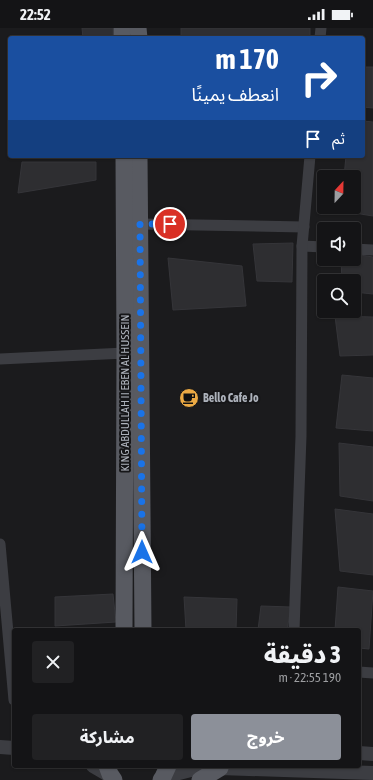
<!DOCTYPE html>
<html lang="ar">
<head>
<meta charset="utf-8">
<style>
	body { margin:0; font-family:"Asap Condensed","Noto Sans Arabic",sans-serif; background:#212123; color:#f1f3f6; direction:rtl; height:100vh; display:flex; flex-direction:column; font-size:15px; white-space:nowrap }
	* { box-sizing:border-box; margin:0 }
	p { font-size:13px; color:#9d9ea1 }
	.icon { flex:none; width:22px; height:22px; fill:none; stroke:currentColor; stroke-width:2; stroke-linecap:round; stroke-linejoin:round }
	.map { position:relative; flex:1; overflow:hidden; direction:ltr }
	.side { position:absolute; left:12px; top:600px; width:349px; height:140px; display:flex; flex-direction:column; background:#141416; border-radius:4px; box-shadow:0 1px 3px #0004,0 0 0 1px #333335; direction:rtl }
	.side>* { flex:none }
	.banner { position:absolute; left:8px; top:8px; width:357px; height:122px; border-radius:4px; box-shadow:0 1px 3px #0004,0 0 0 1px #333335; direction:rtl; background:#1a4fa0; color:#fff; overflow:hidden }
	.needle { width:26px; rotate:22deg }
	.tools { position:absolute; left:317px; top:142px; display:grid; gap:8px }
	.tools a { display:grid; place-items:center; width:44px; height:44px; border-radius:4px; background:#141416; box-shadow:0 1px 3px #0004,0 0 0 1px #333335; font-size:20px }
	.pin { position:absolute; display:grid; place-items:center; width:34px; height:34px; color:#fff; margin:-17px; border:2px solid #fff; border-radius:50%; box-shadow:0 1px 4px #0007 }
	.me { position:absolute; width:44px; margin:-22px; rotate:0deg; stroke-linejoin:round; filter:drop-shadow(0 0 3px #0008) }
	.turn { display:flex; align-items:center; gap:14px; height:84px; padding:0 20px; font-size:18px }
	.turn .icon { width:52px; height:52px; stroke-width:2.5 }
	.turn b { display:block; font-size:28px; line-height:34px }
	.then { display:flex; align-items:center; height:38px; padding:0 20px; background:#0003; gap:8px; font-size:15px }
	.round { display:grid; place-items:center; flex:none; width:42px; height:42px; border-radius:4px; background:#212123 }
	.summary { display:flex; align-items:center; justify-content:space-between; height:68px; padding:0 20px }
	h1 { font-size:24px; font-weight:800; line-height:30px }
	.primary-button { display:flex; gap:8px; margin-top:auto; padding:8px 20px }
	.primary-button a { flex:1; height:46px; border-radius:4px; background:#8c9099; color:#fff; font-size:16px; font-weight:800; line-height:46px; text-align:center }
	.primary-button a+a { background:#212123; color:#f1f3f6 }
	.status { display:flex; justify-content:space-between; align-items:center; height:28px; padding:0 20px; background:#141416; direction:ltr }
	.status svg { height:11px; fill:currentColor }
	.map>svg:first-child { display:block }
	.building { fill:#2e2e31; stroke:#353539 }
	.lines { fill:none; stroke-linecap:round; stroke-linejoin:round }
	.minor { stroke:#3c3d42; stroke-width:11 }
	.tertiary { stroke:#3c3d42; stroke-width:14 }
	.primary { stroke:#585a61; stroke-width:17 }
	.route { stroke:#1a73e8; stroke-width:7; stroke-dasharray:0 12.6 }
	.labels { text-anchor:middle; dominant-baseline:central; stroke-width:4; stroke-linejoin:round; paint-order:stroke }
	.street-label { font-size:12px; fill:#aeb3bc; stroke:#161618 }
	.poi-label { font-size:12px; font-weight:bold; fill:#aeb3bc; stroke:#161618; text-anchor:start }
</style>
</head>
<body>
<div class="status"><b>22:52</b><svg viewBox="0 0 49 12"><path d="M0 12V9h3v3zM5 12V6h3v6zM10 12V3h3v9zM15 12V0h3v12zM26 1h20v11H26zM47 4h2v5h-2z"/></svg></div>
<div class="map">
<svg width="373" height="752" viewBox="0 0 373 752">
	<rect width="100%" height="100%" fill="#1b1b1d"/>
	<g class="building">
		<path d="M82,0H113V10H83Z"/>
		<rect x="181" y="0" width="129" height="10"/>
		<path d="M363,39H373V80L363,79Z"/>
		<path d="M363,93L373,94V188L342,183V179H354V149H344L346,128H363Z"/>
		<path d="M22,134H96V152L18,165Z"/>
		<path d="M293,215L292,254L257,253L253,216Z"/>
		<path d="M354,226L373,229V266L354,264V253H342L341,231H354Z"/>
		<path d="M168,230L242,238L246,278L173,282Z"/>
		<path d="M335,288L373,289V327L340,328Z"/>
		<path d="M342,347L373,350V403L336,400Z"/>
		<path d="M339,415L373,419V473L340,468Z"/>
		<path d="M335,481L373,486V547L340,543Z"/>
		<path d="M338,559L373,563L369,621L359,620V602H335Z"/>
		<path d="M113,566L116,594L55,598V569Z"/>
		<path d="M184,569L237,571L236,602H186Z"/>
		<path d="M261,578L291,579L287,602H258Z"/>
	</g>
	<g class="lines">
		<g class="minor">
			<path d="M320,10L321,0"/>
			<path d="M140,196L304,199"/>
			<path d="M302,218L324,219"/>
			<path d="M354,221L373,222"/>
			<path d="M0,331L125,325"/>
			<path d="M0,516L14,672"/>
			<path d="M294,602L301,408L302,218L310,128"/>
			<path d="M359,644L373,645"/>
		</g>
		<g class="tertiary">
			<path d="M0,719L14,720"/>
			<path d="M359,725L373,726"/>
			<path d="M93,738L105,745L114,751"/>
			<path d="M163,749L191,742L220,740L373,745"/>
		</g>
		<g class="primary">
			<path d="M122,0V10"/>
			<path d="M138,0L139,10"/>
			<path d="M139,128L143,602"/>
			<path d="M124,602L125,325L124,128"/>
			<path d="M107,738L110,746L114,752"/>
			<path d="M161,752L163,749L168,738"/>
			<path d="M200,752L220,740"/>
		</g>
	</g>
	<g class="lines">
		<path class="route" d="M142,524L140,196H170"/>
	</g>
	<defs>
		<g id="cafe-disc" transform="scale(1)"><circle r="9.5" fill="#ecaa44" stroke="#161618"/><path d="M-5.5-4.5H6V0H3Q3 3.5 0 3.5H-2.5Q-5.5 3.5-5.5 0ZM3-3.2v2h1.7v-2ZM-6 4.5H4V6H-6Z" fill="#111"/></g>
	</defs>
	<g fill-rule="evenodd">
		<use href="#cafe-disc" x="189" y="370"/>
	</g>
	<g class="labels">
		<g class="street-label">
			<text transform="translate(125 365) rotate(-90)">KING ABDULLAH II EBEN AL HUSSEIN</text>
		</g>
		<g class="poi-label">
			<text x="203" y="370">Bello Cafe Jo</text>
		</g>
	</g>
</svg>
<div class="tools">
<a><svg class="needle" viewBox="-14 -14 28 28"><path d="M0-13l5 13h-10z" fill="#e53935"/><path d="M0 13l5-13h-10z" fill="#9d9ea1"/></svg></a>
<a><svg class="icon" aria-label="sound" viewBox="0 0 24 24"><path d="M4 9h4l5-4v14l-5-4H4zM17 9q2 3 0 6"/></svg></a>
<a><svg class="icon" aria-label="search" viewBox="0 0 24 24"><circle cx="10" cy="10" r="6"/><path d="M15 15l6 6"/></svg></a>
</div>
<div class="pin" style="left:170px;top:196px;background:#d93025"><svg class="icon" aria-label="arrive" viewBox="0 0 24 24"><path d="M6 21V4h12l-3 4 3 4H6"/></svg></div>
<svg class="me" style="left:142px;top:524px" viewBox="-20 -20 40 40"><path d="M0-17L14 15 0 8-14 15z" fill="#1a73e8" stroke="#fff" stroke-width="4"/></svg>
<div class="banner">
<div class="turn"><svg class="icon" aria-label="right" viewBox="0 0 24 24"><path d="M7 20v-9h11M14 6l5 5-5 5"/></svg><div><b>170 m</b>انعطف يمينًا</div></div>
<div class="then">ثم<svg class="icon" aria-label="arrive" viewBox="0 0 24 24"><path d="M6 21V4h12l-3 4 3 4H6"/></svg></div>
</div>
<section class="side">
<div class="summary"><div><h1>3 دقيقة</h1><p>190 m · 22:55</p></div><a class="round"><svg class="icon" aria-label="close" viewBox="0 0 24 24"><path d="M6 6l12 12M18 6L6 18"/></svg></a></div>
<div class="primary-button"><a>خروج</a><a>مشاركة</a></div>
</section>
</div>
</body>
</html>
